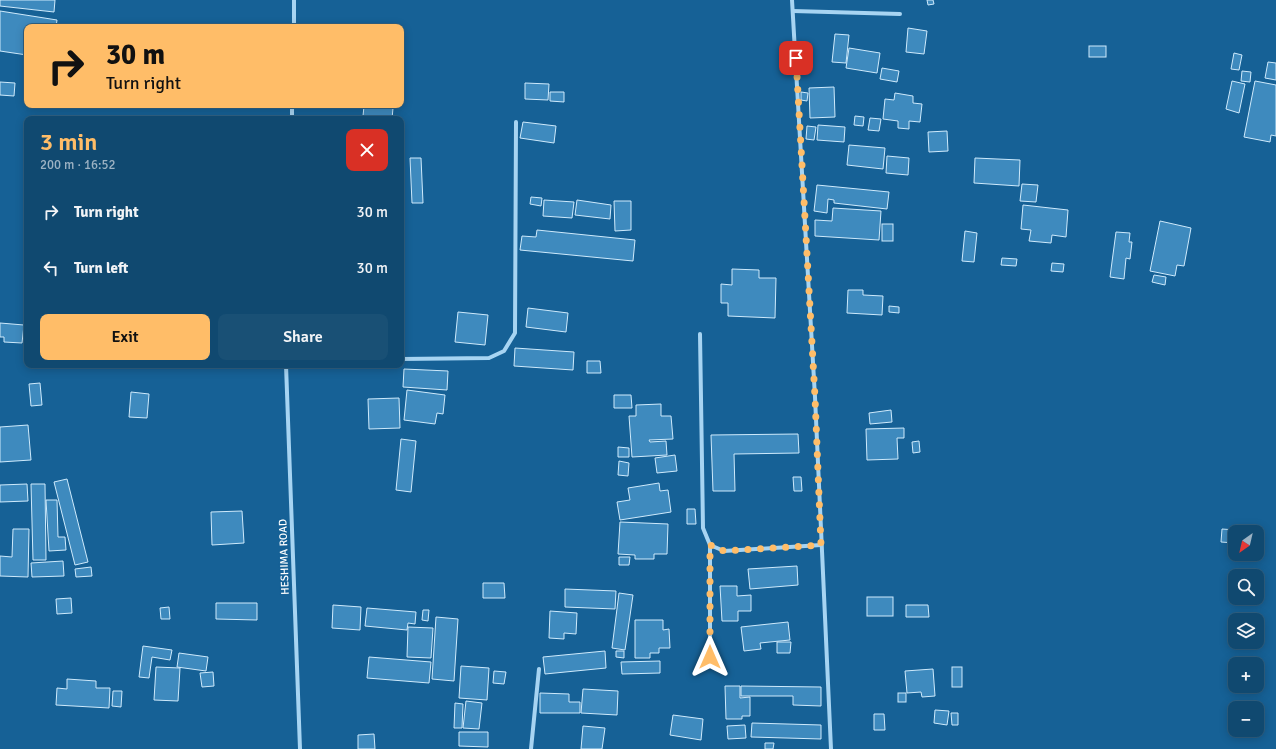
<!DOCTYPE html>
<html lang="en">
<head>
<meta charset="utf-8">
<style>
	body { margin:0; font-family:Signika,sans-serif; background:#195075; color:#f1f3f6; height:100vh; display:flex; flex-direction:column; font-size:15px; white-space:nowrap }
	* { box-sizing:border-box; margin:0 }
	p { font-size:13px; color:#9cb2c3 }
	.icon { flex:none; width:22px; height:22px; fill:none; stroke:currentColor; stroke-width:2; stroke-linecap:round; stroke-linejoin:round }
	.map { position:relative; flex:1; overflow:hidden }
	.side { position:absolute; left:24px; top:116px; width:380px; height:252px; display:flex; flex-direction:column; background:#104970; border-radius:8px; box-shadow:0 2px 10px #0003,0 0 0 1px #306183 }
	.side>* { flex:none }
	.banner { position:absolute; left:24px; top:24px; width:380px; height:84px; border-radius:8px; box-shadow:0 2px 10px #0003,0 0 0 1px #306183; background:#ffbd68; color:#111; overflow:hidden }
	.needle { width:26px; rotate:214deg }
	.fabs { position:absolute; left:1228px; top:525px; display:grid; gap:8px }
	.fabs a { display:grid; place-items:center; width:36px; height:36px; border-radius:8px; background:#104970; box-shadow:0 2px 10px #0003,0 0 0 1px #306183; font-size:20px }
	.pin { position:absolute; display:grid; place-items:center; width:34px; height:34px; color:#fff; margin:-17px; border-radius:8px; box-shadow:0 2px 6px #0006 }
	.me { position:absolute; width:44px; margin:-22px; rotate:0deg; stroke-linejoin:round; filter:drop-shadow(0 0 3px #0008) }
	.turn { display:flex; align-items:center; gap:14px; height:84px; padding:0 16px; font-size:18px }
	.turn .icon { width:52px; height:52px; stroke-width:2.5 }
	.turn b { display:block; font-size:28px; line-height:34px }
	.round { display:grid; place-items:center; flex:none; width:42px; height:42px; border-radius:8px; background:#195075 }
	.summary { display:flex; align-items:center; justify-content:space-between; height:68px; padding:0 16px }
	h1 { font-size:24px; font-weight:600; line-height:30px; color:#ffbd68 }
	.primary-button { display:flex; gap:8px; margin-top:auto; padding:8px 16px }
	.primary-button a { flex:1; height:46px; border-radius:8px; background:#ffbd68; color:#111; font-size:16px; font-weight:600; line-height:46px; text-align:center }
	.primary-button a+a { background:#195075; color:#f1f3f6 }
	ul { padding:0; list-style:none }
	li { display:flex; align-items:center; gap:12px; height:56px; padding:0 16px }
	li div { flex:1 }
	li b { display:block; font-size:15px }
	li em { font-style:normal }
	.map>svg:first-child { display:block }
	.building { fill:#3e8abe; stroke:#ceeafc }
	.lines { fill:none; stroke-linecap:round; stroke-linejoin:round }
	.minor { stroke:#a7d4f2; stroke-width:4 }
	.route { stroke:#ffbd68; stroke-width:7; stroke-dasharray:0 12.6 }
	.labels { text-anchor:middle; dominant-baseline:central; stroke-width:3; stroke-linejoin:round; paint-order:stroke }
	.street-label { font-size:11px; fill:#fff; stroke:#166196 }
</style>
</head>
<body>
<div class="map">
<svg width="1276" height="749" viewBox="0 0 1276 749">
	<rect width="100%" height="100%" fill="#166196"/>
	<g class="building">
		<path d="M0,0H55L54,12L0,6Z"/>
		<path d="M927,0H933L934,4L928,5Z"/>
		<path d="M0,11L57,20L56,27H27V55L0,51Z"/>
		<path d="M908,28L927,31L924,54L906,52Z"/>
		<path d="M835,34L849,35L846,63L832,62Z"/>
		<rect x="1089" y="46" width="17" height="11"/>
		<path d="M849,48L880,53L877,73L846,68Z"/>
		<path d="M1234,53L1242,55L1239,70L1231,69Z"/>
		<path d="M1268,62L1276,63V80L1265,78Z"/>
		<path d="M882,68L899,71L897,82L880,79Z"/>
		<path d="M1242,71L1251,72L1250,82L1241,81Z"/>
		<path d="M1232,81L1245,84L1239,113L1226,109Z"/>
		<path d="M1255,81L1276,85V136L1271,135L1270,142L1244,137Z"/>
		<path d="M0,82L15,83L14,96L0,95Z"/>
		<path d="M525,83L549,84L548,100L525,99Z"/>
		<path d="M834,87L835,117L810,118L809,88Z"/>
		<path d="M550,92H564V102L550,101Z"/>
		<path d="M801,92L808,93L807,101L801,100Z"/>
		<path d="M895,93L913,96V103L922,104L920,122L909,121V129L898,128V121L883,119L885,99L894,100Z"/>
		<path d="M364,106L393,108L392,119L363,116Z"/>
		<path d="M855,116L864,117L863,126L854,125Z"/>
		<path d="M870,118L881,119L879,131L868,130Z"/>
		<path d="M523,122L556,126L554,143L520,138Z"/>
		<path d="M818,125L845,127L844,142L817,140Z"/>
		<path d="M807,126L816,127L814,140L806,139Z"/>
		<path d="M947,131L948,151L929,152L928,132Z"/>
		<path d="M849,145L885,148L883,169L847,165Z"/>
		<path d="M887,156L909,158L908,175L886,173Z"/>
		<path d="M410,158H421L423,203H412Z"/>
		<path d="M975,158L1020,160L1019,186L974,183Z"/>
		<path d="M1022,184L1038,185L1036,202L1020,201Z"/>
		<path d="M817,185L889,192L887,209L834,203V200L828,199L827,213L814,211Z"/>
		<path d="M531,197L542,198L541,206L530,204Z"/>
		<path d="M544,200L574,202L572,218L543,216Z"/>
		<path d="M577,200L611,205L610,219L575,215Z"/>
		<path d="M614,201H631V230L615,231Z"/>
		<path d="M1023,205L1068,210L1066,237L1052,235L1051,243L1029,241L1031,230L1021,229Z"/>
		<path d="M833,208L881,211L879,240L815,236V220L832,221Z"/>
		<path d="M1160,221L1191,228L1184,266L1177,265L1175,276L1150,271Z"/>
		<rect x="882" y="224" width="11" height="17"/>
		<path d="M537,230L635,240L633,261L520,250L522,236L536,237Z"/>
		<path d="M965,231L977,233L974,262L962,261Z"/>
		<path d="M1116,232L1130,233L1129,242H1132L1130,259L1126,258L1124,279L1110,277Z"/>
		<path d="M1002,258L1017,259L1016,266L1001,265Z"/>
		<path d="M1052,263L1064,264L1063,272L1051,271Z"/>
		<path d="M732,269L759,270V278H776L775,318L728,316V303H721V284L732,285Z"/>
		<path d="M1154,275L1166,277L1165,285L1152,282Z"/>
		<path d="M848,290H863V295L883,296L882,315L847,313Z"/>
		<path d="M889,306L899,307V313L889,312Z"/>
		<path d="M528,308L568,313L566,332L526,327Z"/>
		<path d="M458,312L488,315L485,345L455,342Z"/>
		<path d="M0,323L24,325L22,343L4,342V337H0Z"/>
		<path d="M515,348L574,352L573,370L514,366Z"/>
		<path d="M587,361H600L601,373H587Z"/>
		<path d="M404,369L448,371L447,390L403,387Z"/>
		<path d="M40,383L42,405L31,406L29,384Z"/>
		<path d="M407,390L445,395L443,414L437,413L435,424L404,420Z"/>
		<path d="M131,392L149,394L147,418L129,417Z"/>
		<path d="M614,395H631L632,408H614Z"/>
		<path d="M399,398L400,428L369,429L368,399Z"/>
		<path d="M661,404V416H671L673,439L649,440L650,442L666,441L667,455L632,457L629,416H636V405Z"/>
		<path d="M891,410L892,422L870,424L869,413Z"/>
		<path d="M28,425L31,460L0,462V427Z"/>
		<path d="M904,428V438H897L898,459L867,460L866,429Z"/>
		<path d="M798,434L799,453L734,454L735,491H713L711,435Z"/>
		<path d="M401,439L416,441L411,492L396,490Z"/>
		<path d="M919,441L920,452L913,453L912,442Z"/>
		<path d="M618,447L629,448V457H618Z"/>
		<path d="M675,455L677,471L657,473L655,458Z"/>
		<path d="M619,461L629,463L628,476L618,475Z"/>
		<path d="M793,477H801L802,491H794Z"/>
		<path d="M67,479L88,562L75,565L54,482Z"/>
		<path d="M659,483L660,491L668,490L671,512L620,520L617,502L630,500L628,488Z"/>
		<path d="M27,484L28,501L0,502V485Z"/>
		<path d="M31,484H45L46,560H33Z"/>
		<path d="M46,500H57L58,537H65L66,550L49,551Z"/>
		<path d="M687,509H695L696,524H687Z"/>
		<path d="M242,511L244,543L212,545L211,512Z"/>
		<path d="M620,522L668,524L667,554H654V559H635V555L618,554Z"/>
		<path d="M13,529H29L28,577L0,576V556L12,557Z"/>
		<path d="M1222,529L1236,530L1234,543L1221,542Z"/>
		<path d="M619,557H630L629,565H619Z"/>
		<path d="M63,561L64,576L32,577L31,563Z"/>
		<path d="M797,566L798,585L750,589L748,569Z"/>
		<path d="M91,567L92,576L76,577L75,569Z"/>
		<path d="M483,583H504L505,598H483Z"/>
		<path d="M720,586H737V596L751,595V611H738V621H722Z"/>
		<path d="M565,589L616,591L615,609L565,607Z"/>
		<path d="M619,593L633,595L625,650L612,648Z"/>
		<rect x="867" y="597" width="26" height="19"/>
		<path d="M71,598L72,613L57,614L56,599Z"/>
		<path d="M216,603H257V620L216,619Z"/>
		<path d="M333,605L361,607L360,630L332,628Z"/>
		<path d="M906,605H928L929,617H906Z"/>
		<path d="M169,607L170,619H161L160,608Z"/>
		<path d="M367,608L416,612L415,624L408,623L407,630L365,626Z"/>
		<path d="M423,610H429L428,621L422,620Z"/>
		<path d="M550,611L577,613L576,634L564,633V639L549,638Z"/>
		<path d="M436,617L458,619L454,681L432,679Z"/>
		<path d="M635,620H663V630L669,629L670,648H659V653H650V658H635Z"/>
		<path d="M788,622L790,640L760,643L761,649L744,651L741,627Z"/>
		<path d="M408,627L433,628L431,658L407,657Z"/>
		<path d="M777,642H791L790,653H777Z"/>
		<path d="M143,646L172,650L170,660L152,657L149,678L139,677Z"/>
		<path d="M605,651L606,668L545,674L543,657Z"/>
		<path d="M616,651H624V658L616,657Z"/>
		<path d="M179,653L208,657L206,671L177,667Z"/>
		<path d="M369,657L431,662L429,683L367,678Z"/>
		<path d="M660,661V673L622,674L621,662Z"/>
		<path d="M461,666L489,668L487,700L459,698Z"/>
		<path d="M156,667L180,668L178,701L154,700Z"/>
		<rect x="952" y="667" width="10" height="20"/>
		<path d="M933,669L935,696L922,697L921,692L907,693L905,671Z"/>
		<path d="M494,671L506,672L504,684L493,683Z"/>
		<path d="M213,672L214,686L202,687L200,673Z"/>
		<path d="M67,679L96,681V688H110L109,708L56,705L57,688L67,689Z"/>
		<path d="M725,686H740V698L750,697V716H742V719H726Z"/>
		<path d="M741,686L821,687V706L793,705V696H741Z"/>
		<path d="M583,689L618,691L617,715L581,713Z"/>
		<path d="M113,691H122L121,707L112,706Z"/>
		<path d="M540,693L569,694V702H580V713H540Z"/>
		<rect x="898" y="693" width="8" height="9"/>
		<path d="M466,701L482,703L479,729L463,728Z"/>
		<path d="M455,703L463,704L462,728H454Z"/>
		<path d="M935,710L949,711L947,725L934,723Z"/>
		<path d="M951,713H958V725H952Z"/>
		<path d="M874,714H884L885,730H874Z"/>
		<path d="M673,715L703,719L701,740L670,735Z"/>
		<path d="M752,723L821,725V739L751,737Z"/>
		<path d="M745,725L746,738L728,739L727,726Z"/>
		<path d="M583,726L605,728L602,749H581Z"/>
		<path d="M459,732H488V747L459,746Z"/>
		<path d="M374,734L375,749H358V735Z"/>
		<path d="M765,743H774L773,749H765Z"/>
	</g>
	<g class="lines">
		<g class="minor">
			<path d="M792,0L815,397L831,749"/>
			<path d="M793,11L900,14"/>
			<path d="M294,27V0"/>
			<path d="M292,119V105"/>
			<path d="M700,334L703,528L710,545L724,551L821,545"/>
			<path d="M401,359L489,358L504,351L515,333L516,122"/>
			<path d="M286,365L300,749"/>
			<path d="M710,657V545"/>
			<path d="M531,749L539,669"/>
		</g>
	</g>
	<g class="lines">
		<path class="route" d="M710,657V545L724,551L821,545L815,397L796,58"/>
	</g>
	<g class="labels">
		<g class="street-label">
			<text transform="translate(284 557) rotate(-92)">HESHIMA ROAD</text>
		</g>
	</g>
</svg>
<div class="fabs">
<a><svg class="needle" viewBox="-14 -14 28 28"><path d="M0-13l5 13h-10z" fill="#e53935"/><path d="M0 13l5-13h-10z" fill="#9cb2c3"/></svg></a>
<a><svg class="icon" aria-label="search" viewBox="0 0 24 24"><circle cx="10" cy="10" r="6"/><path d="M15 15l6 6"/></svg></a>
<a><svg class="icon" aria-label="layers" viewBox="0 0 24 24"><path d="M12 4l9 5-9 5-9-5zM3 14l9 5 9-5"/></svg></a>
<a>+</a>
<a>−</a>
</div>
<div class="pin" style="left:796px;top:58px;background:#d93025"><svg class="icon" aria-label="arrive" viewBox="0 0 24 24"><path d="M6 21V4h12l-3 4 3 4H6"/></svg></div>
<svg class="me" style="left:710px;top:657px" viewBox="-20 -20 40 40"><path d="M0-17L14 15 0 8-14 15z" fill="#ffbd68" stroke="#fff" stroke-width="4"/></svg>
<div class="banner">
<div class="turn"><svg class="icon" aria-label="right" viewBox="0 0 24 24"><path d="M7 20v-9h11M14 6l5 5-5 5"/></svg><div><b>30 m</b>Turn right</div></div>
</div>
<section class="side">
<div class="summary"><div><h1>3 min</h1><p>200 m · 16:52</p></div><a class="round" style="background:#d93025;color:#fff"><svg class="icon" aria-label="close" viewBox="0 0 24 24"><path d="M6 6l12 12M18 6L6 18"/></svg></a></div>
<ul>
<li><svg class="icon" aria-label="right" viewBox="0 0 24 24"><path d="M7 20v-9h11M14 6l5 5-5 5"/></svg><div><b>Turn right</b></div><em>30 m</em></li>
<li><svg class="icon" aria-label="left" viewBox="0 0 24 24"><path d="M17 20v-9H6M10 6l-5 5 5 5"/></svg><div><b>Turn left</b></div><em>30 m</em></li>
</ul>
<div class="primary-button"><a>Exit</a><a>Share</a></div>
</section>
</div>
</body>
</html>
